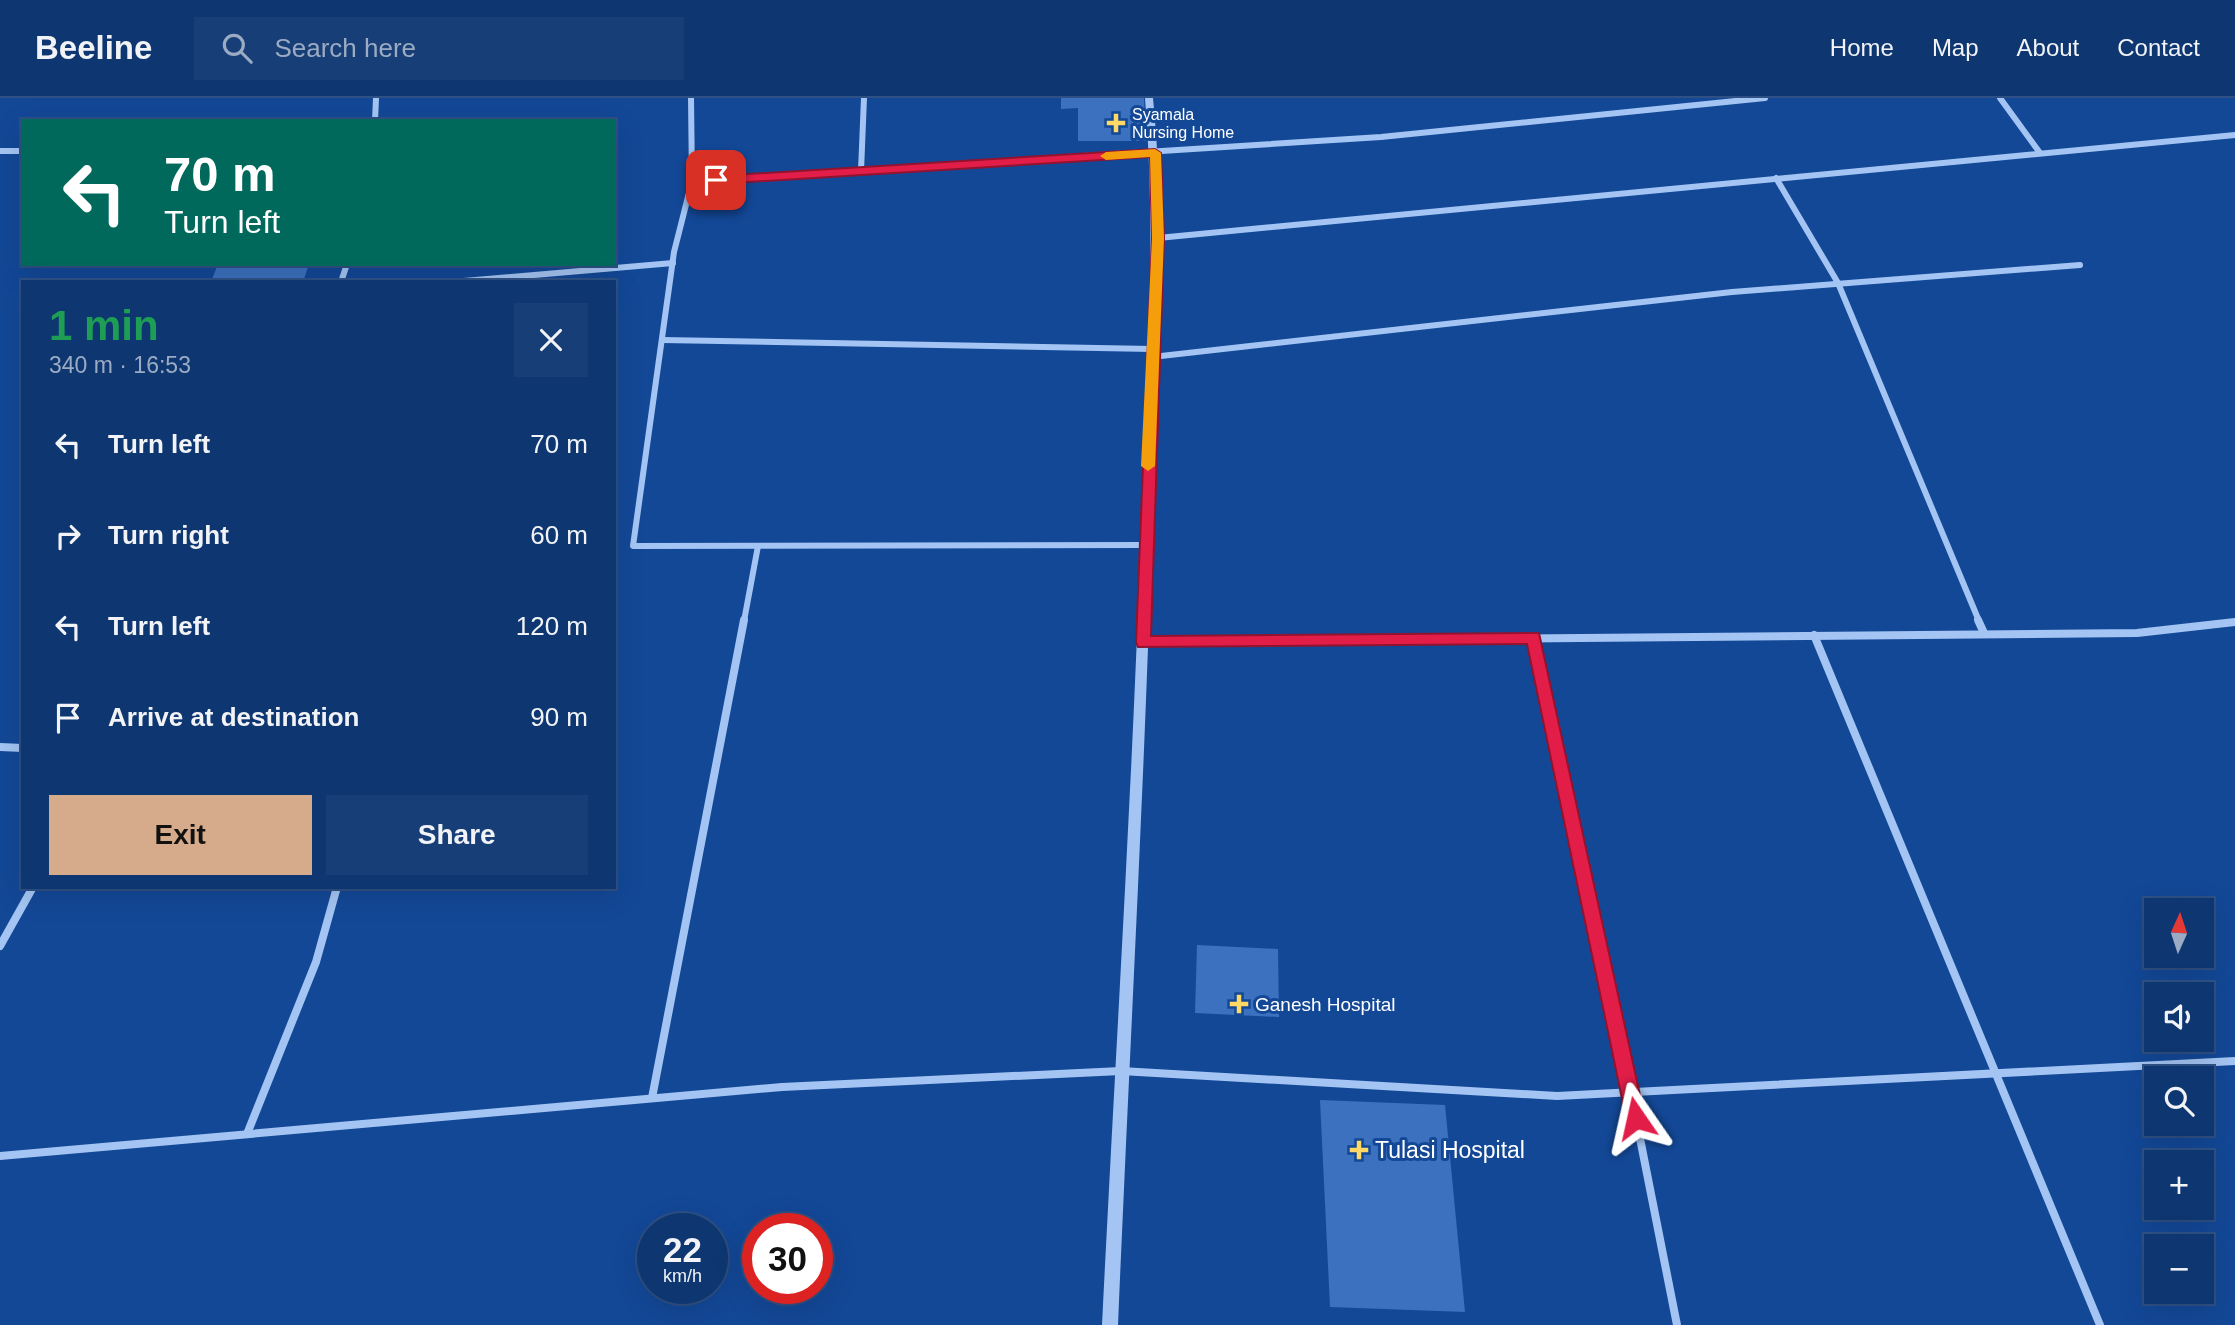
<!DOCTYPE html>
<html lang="en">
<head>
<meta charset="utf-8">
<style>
	body { margin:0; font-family:Arial,sans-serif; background:#173e76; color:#f1f3f6; height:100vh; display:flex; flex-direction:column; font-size:26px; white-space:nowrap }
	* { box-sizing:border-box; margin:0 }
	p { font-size:23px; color:#9babc3 }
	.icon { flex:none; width:38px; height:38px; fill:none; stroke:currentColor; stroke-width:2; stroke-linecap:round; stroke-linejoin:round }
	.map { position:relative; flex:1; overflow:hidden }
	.side { position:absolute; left:21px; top:182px; width:595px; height:609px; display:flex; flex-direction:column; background:#0e3671; border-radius:0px; box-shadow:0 7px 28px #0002,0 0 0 2px #2e5084 }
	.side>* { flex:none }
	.hud { position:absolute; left:21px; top:21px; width:595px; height:147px; border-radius:0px; box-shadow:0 7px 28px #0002,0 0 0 2px #2e5084; background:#00695c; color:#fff; overflow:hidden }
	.needle { width:46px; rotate:3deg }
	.fabs { position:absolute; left:2144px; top:800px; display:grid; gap:14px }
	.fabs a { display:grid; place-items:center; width:70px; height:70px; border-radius:0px; background:#0e3671; box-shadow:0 7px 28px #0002,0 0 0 2px #2e5084; font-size:35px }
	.speed { position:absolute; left:637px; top:1115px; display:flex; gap:14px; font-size:35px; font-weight:700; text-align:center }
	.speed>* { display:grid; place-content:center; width:91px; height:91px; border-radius:50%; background:#0e3671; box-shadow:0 7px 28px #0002,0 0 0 2px #2e5084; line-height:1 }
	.speed small { font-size:18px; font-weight:400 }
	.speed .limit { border:10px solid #d22; background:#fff; color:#111 }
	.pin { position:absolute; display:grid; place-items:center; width:60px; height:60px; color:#fff; margin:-30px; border-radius:14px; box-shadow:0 4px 10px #0006 }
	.me { position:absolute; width:77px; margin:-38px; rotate:349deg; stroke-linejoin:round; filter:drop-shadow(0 0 5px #0008) }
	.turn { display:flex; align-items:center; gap:24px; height:147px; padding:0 28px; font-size:32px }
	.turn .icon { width:91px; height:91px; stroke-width:2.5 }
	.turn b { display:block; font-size:49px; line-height:60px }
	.round { display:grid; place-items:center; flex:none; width:74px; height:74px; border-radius:0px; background:#173e76 }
	.headline { display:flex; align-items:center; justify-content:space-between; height:119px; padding:0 28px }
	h1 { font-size:42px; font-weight:700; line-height:52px; color:#1e9e55 }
	.button { display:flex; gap:14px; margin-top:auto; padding:14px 28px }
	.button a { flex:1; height:80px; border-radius:0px; background:#d6ab8b; color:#111; font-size:28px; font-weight:700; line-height:80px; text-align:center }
	.button a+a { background:#173e76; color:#f1f3f6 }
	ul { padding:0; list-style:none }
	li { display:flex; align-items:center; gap:21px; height:91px; padding:0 28px }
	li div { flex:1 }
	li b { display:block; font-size:26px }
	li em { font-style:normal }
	header { display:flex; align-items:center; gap:42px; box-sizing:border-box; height:98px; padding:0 35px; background:#0e3671; border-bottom:2px solid #2e5084 }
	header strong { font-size:33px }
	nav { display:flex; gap:38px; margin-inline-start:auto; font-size:24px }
	.search { width:490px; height:63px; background:#173e76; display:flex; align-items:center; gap:18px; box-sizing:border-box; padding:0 24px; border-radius:0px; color:#9babc3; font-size:26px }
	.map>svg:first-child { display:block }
	.building { fill:#3c71bf }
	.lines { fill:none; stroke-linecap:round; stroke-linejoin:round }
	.minor-far1 { stroke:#a4c5f3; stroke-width:6 }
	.minor { stroke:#a4c5f3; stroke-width:8 }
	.tertiary { fill:#a4c5f3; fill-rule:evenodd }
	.route { fill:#e11d48; stroke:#92132f; stroke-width:2 }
	.slow { fill:#f59e0b }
	.poi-dot { fill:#ffd865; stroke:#134897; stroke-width:2.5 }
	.labels { text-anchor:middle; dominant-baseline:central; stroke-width:6; stroke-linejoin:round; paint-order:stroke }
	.far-poi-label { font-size:16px; fill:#fff; stroke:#134897; text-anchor:start }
	.poi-label { font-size:19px; fill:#fff; stroke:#134897; text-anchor:start }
	.near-poi-label { font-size:23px; fill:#fff; stroke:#134897; text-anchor:start }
</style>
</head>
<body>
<header>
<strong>Beeline</strong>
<div class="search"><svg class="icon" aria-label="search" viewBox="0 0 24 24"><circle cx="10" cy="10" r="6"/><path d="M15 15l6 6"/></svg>Search here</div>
<nav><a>Home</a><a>Map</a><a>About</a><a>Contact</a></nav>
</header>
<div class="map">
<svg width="2235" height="1227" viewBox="0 0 2235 1227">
	<rect width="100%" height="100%" fill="#134897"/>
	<g class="building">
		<path d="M1061,0H1144L1146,43H1078V10L1061,11Z"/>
		<path d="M218,166H309L303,184H211Z"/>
		<path d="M1197,847L1278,851L1279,919L1195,915Z"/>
		<path d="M1320,1002L1445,1007L1465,1214L1330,1209Z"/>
	</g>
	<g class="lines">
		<g class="minor-far1">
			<path d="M691,0L692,83L674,154L633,448L1146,447"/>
			<path d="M2000,0L2040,55"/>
			<path d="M375,23L376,0"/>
			<path d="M0,53H23"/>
			<path d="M861,73L864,0"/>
			<path d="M1776,80L1838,185L1979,523"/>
			<path d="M692,83L1381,39L1765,0"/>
			<path d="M1158,140L2235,37"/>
			<path d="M341,184L347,166"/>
			<path d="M452,184L673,165"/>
			<path d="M662,242L1152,251"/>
			<path d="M1152,259L1732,194L2080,167"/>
			<path d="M744,523L758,448"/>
		</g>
		<g class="minor">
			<path d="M1978,522L1984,535"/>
			<path d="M1814,537L2100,1227"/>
			<path d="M1534,540L1631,995L1677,1227"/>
			<path d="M1143,544L2137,535L2235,524"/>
			<path d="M0,649L23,650"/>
			<path d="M0,848L33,789"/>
			<path d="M652,1000L744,522"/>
			<path d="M247,1036L316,864L337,789"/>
			<path d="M0,1058L782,989L1121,973L1557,998L2235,963"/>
		</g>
		<path class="tertiary" d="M1145,0H1153C1167,144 1157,288 1152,432C1144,697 1129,962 1118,1227H1102C1115,962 1132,697 1141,432C1146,288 1157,144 1145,0Z"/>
	</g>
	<path class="route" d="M1155,51L1161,55L1164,140L1151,538L1539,535L1645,1020L1642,1027L1636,1030L1629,1027L1626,1020L1527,546L1138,549L1136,544L1152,140L1150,59L716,86L710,82L716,78Z"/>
	<path class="slow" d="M1155,51L1161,55L1164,140L1155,368L1148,373L1141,368L1152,140L1150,59L1106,62L1100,58L1106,54Z"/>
	<g class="poi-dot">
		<path d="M1112.5 14.5h7v7h7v7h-7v7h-7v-7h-7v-7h7z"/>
		<path d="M1235.5 895.5h7v7h7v7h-7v7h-7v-7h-7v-7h7z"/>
		<path d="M1355.5 1041.5h7v7h7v7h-7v7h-7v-7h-7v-7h7z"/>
	</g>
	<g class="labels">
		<g class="far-poi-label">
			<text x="1132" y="16">Syamala<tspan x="1132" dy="18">Nursing Home</tspan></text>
		</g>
		<g class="poi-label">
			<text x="1255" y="906">Ganesh Hospital</text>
		</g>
		<g class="near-poi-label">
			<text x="1375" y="1052">Tulasi Hospital</text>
		</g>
	</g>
</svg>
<div class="fabs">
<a><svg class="needle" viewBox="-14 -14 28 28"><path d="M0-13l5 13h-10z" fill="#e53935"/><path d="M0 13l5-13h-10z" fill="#9babc3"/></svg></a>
<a><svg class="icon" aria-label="sound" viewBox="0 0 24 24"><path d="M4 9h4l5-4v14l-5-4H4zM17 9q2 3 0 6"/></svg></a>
<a><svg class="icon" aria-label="search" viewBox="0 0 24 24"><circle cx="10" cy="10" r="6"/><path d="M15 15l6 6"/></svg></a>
<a>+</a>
<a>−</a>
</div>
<div class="speed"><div>22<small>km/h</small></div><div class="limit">30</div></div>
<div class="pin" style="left:716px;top:82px;background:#d93025"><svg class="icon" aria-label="arrive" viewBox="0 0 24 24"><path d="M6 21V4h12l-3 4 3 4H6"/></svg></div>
<svg class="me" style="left:1636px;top:1020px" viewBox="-20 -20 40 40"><path d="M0-17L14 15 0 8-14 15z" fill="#e11d48" stroke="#fff" stroke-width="4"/></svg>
<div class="hud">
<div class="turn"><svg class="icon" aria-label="left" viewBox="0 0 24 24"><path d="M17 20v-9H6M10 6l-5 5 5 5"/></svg><div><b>70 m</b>Turn left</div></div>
</div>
<section class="side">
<div class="headline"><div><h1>1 min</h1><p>340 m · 16:53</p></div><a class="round"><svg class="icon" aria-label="close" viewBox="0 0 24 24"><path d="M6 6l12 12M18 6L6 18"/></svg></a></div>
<ul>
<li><svg class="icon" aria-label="left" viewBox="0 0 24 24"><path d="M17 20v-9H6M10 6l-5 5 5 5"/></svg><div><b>Turn left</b></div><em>70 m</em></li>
<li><svg class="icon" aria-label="right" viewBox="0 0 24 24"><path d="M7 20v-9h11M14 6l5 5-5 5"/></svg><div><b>Turn right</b></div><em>60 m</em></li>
<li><svg class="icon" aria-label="left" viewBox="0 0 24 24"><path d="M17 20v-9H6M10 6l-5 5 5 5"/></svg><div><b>Turn left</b></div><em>120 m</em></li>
<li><svg class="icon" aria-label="arrive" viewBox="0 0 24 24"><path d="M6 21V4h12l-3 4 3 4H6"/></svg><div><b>Arrive at destination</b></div><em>90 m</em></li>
</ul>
<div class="button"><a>Exit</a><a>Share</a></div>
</section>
</div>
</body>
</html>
